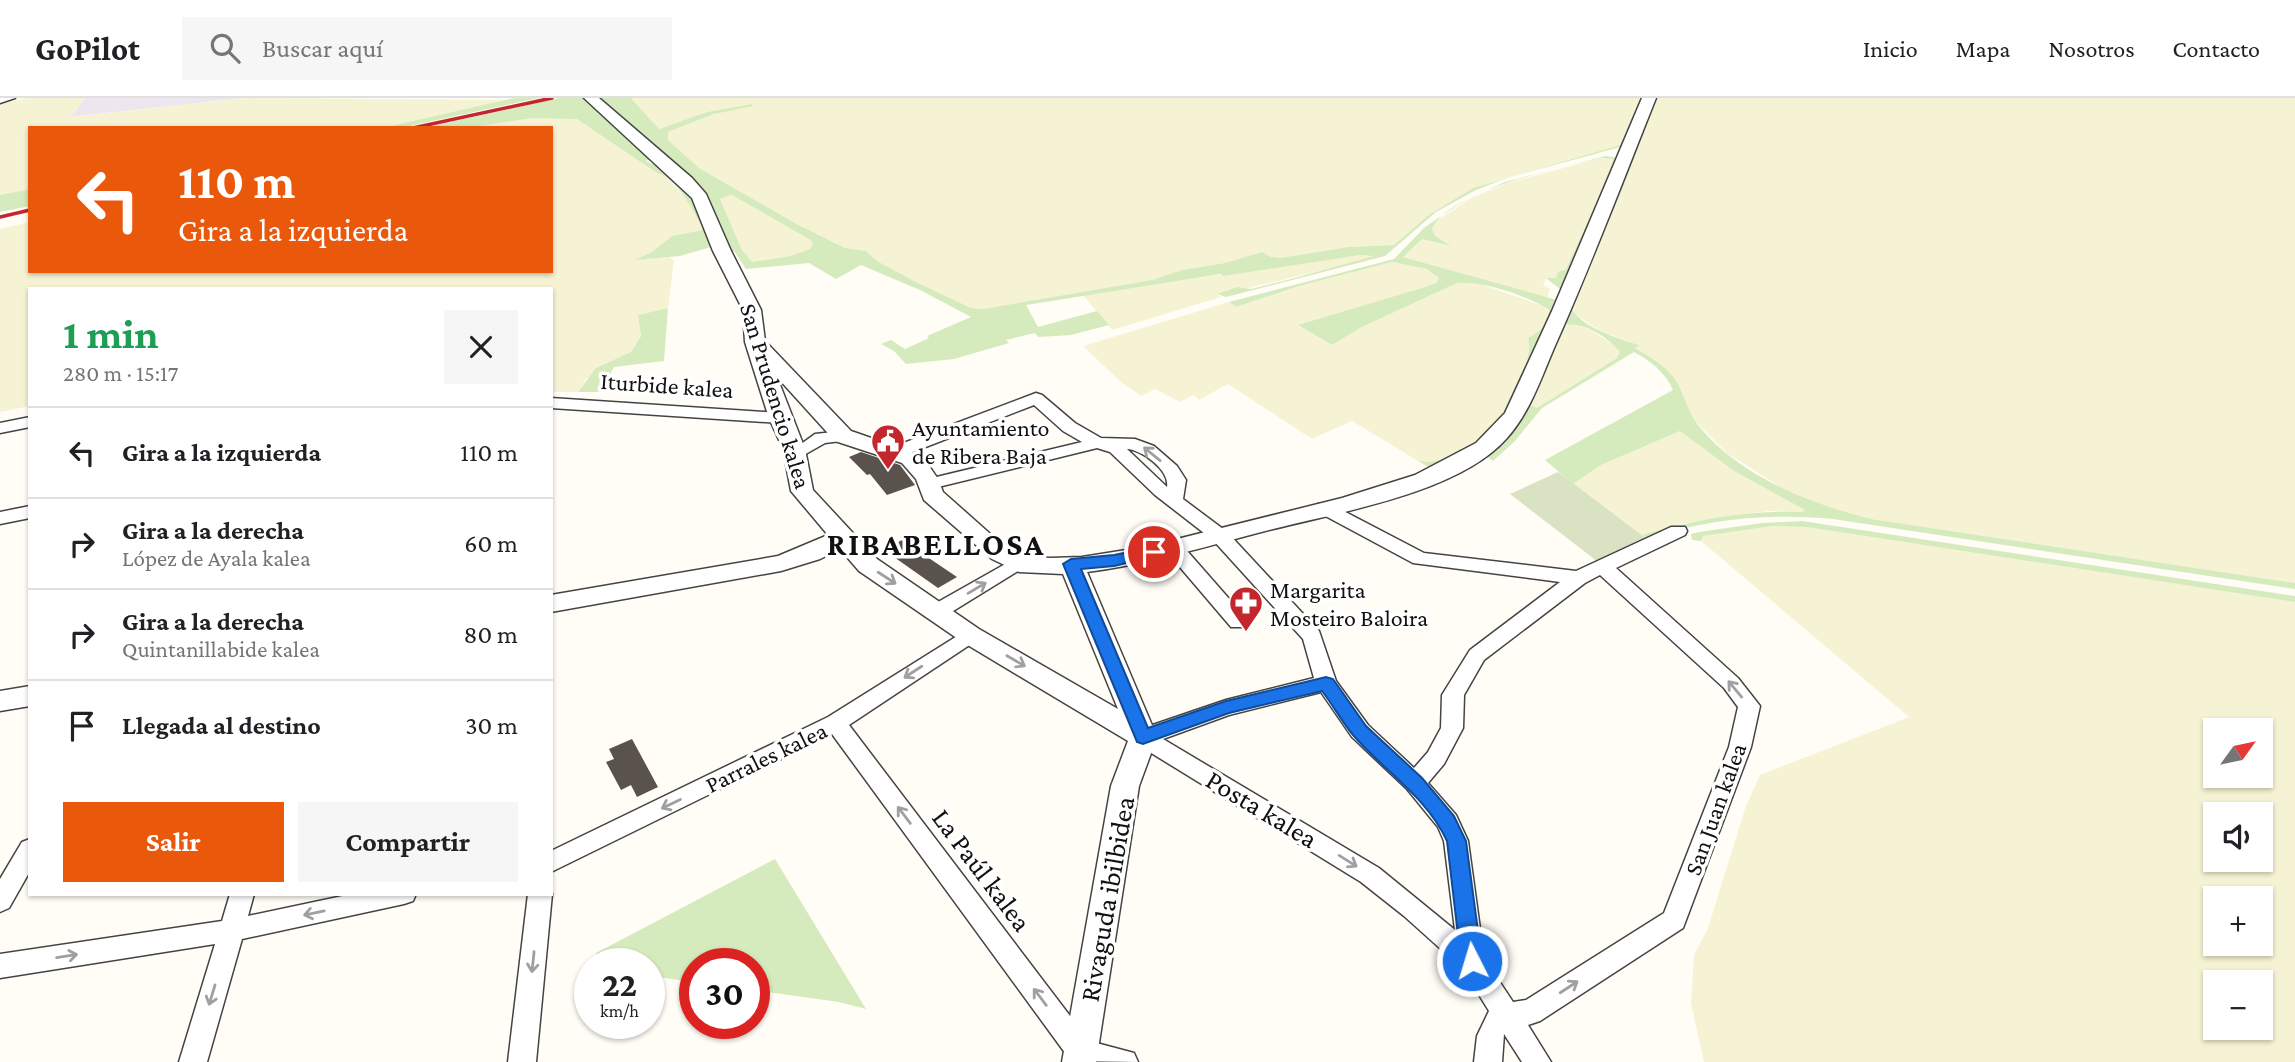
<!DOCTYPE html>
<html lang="es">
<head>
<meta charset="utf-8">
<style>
	body { margin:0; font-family:"Crimson Pro",serif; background:#f6f6f6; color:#202124; height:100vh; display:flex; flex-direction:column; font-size:26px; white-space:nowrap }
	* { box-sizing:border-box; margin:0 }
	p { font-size:23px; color:#757577 }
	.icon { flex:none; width:38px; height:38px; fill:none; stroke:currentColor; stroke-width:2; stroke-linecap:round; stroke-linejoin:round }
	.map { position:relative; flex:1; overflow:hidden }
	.side { position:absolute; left:28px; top:189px; width:525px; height:609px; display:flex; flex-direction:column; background:#fff; border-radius:0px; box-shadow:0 2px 5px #0004 }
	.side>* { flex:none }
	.banner { position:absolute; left:28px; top:28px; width:525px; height:147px; border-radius:0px; box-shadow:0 2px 5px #0004; background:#ea580c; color:#fff; overflow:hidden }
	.needle { width:46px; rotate:57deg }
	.controls { position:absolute; left:2203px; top:620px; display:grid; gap:14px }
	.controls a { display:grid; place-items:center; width:70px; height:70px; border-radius:0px; background:#fff; box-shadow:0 2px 5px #0004; font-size:35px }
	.speed { position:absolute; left:574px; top:850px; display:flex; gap:14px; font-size:35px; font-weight:700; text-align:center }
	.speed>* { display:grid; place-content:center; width:91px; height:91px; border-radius:50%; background:#fff; box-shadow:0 2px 5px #0004; line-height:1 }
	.speed small { font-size:18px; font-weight:400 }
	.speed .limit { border:10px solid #d22; background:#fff; color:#111 }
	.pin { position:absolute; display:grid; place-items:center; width:60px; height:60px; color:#fff; margin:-30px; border:4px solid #fff; border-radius:50%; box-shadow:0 2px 7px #0007 }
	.me { position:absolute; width:77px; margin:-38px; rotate:355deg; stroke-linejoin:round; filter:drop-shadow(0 0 5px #0008) }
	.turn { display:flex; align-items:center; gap:24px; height:147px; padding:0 35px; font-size:32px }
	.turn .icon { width:91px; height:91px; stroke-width:2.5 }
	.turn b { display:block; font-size:49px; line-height:60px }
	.round { display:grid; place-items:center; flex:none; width:74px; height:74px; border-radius:0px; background:#f6f6f6 }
	.head { display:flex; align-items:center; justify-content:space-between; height:119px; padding:0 35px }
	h1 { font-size:42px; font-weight:700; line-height:52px; color:#1e9e55 }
	.cta { display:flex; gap:14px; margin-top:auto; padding:14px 35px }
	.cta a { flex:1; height:80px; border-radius:0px; background:#ea580c; color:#fff; font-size:28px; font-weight:700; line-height:80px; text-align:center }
	.cta a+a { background:#f6f6f6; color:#202124 }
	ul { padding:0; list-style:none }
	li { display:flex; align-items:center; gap:21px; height:91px; padding:0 35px; border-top:2px solid #e0e0e0 }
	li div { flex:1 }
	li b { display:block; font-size:26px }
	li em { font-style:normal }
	header { display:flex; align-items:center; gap:42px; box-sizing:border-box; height:98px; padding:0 35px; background:#fff; border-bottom:2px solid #e0e0e0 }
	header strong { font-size:33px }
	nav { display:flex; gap:38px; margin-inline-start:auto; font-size:24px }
	.search { width:490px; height:63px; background:#f6f6f6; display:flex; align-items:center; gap:18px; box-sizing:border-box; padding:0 24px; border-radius:0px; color:#757577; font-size:26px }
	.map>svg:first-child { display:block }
	.industrial { fill:#eee6ef }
	.farmland { fill:#f6f3d4; fill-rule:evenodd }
	.green { fill:#d5ebbd; fill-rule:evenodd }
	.cemetery { fill:#d9e3c4 }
	.building { fill:#5a524d }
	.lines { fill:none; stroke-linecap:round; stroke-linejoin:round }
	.minor-casing { stroke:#444; stroke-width:3 }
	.tertiary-casing { stroke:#444; stroke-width:3 }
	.minor { fill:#fff; fill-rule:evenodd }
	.tertiary { fill:#fff; fill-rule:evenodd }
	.rail { stroke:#c4262e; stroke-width:3.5 }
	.oneway { stroke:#a0a0a0 }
	.route { fill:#1a73e8; stroke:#114b97; stroke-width:2 }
	.labels { text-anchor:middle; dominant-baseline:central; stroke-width:7; stroke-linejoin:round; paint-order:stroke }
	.street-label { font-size:24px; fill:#111; stroke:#fff }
	.poi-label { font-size:24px; fill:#111; stroke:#fff; text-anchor:start }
	.near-street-label { font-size:28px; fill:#111; stroke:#fff }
	.district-label { font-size:32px; font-weight:bold; letter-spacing:2px; fill:#111; stroke:#fff }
</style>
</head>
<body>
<header>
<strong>GoPilot</strong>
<div class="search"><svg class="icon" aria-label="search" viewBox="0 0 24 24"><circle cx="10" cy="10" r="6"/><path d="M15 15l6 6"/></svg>Buscar aquí</div>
<nav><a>Inicio</a><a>Mapa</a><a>Nosotros</a><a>Contacto</a></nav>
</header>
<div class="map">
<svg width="2295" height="964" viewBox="0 0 2295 964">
	<rect width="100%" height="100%" fill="#fffdf5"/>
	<path class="industrial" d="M85,0H244L70,19Z"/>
	<g class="farmland">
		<path d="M27,0H85L71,19L244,0L515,2L382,30H30V91L0,97V6Z"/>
		<path d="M631,0H1641L1620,47L1473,90L1430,116L1394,147L1348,149L1280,160H1271L1262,154L1225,165L1182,172L1152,182L983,211L971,210L916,184L877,163L866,153L845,150L795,125L699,70L668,42V34L714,16L752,6L707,14L659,31Z"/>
		<path d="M1657,0H2295V485L1871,421L1815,405L1782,390L1727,355L1696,324L1661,267L1634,249L1638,247L1603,234L1574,216L1571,210Z"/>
		<path d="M563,19L577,21L587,26L657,75L664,76L689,104L702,128V132L672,138L652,154L636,161L669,159L674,163L668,210L638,217L641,238L631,254L586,281L578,294H551V191H30V308L0,314V131L30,124V173H551V30H465L533,20Z"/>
		<path d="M1601,60L1613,61L1614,66L1566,171L1558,174L1556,180L1546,181L1543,187L1550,191L1547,200L1403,159L1422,141L1448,147L1435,138L1432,131L1435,124L1471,100L1508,85Z"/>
		<path d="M732,97L809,141L813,145L810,151L790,158L752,164L742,152L720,101Z"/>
		<path d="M1361,157H1372L1374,160L1218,197L1221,199L1112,232L1082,196Z"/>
		<path d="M1392,164L1427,171L1439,179L1436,185L1422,190L1299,228L1332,247L1362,229L1457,185L1468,184L1483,187L1543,208L1551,216L1541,232L1528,240L1531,253L1527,264L1504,315L1477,343L1442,363L1430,365L1418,363L1352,323L1312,341L1228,286L1199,302L1194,297L1180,304L1155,291L1141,298L1121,284L1083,248L1229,204L1236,209L1299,188Z"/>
		<path d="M1573,225L1591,232L1612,246L1620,254L1617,260L1537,310L1526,304L1560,227Z"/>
		<path d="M1680,333L1734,373L1805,412L1802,414L1768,413L1682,426L1642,437L1573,386L1601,367Z"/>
		<path d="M1773,428L1807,429L2295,504V964H1704L1691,905L1694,857L1708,830L1746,708L1760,677L1909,619L1701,443L1702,438ZM2216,632H2261V677H2216ZM2216,716H2261V761H2216ZM2216,800H2261V845H2216ZM2216,884H2261V929H2216Z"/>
	</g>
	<g class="green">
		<path d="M514,0H539L400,30H382Z"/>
		<path d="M559,0H595L586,3L652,60L646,63L666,72L691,96L714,148L680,158L634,162L652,154L672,138L702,132V128C692,111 677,80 657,75L577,21L533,20L465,30H424Z"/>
		<path d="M601,0H631L659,31L707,14L752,6L753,8L714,16L668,34V42L699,70L795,125L845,150L866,153L877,163L916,184L971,210L983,211L1152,182L1182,172L1225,165L1262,154L1271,159L1280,160L1348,149L1394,147L1430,116L1473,90L1620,47L1641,0H1644L1624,48L1507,80L1476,92L1436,114L1385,158L1226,199L1217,196L1237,189L1251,191L1291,181L1374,158L1361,157L1223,178L1221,176L1026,207L1038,229L1097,213L1109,227L1071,237L1038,239L1035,235L1006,242L1009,245L954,261L906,266L894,253L881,246L891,242L905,251L929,240L927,238L971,219L920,192L861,167L836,181L809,165L746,171L734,153L730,154L702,91ZM732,97L809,141L813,145L810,151L790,158L752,164L742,152L720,101Z"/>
		<path d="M1653,0H1657L1621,94L1571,210C1581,229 1619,241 1639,247L1635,250C1652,260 1670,270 1679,288C1685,301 1689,315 1698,327C1740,379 1809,405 1871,421L2295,485V491L1833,421C1769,415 1709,420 1647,441L1642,437C1694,422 1747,412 1802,414L1805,412L1734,373L1680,333L1601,367L1573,386L1545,362L1673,292C1665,274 1651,263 1634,254L1542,310L1515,343L1493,363L1484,356L1526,304L1537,310L1617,260L1620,254C1605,237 1583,223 1560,227Z"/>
		<path d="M1606,58L1618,60L1567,189L1560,191L1546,180H1556L1558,174L1566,171L1614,67L1613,61L1601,60C1561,70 1450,92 1432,131L1435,138L1451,148L1422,141L1403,159L1557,202L1506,319L1475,350L1432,371L1418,363C1451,368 1485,343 1503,316C1509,307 1513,296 1517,286C1524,270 1532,258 1528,240C1538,234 1552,226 1549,212C1529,198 1481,182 1457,185L1362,229L1332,247L1298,227L1422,190L1436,185L1439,180L1427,171L1392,164L1299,188L1236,209L1229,204L1394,161L1425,129L1467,101L1505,84Z"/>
		<path d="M30,91V108L0,114V97Z"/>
		<path d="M668,210L664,263L614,269L601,294H578L596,270L631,254L641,238L638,217Z"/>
		<path d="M1802,423L2295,498V504L1807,429L1773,428L1703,438L1701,443L1692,442L1691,436L1699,434L1762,425Z"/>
		<path d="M775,761L866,911L839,904L754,892V866H695V884L649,878V866H600L596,855Z"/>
	</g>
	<path class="cemetery" d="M1558,374L1647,441L1598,464L1510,396Z"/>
	<g class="building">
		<path d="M861,354L900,367L915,387L887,397L870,376L867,377L849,359Z"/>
		<path d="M902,442L957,479L938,490L884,452Z"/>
		<path d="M632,641L658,689L637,699L631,687L621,692L606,664L614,661L609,651Z"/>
	</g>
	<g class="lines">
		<g class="minor-casing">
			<g id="minor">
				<path d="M0,0H15L0,5Z"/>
				<path d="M1036,295L1042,297L1075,325L1101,340L1135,341L1154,348L1177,368L1186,382L1183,401L1227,434L1319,533L1336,583L1368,627L1414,670L1428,654L1441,630L1442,597L1470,552L1560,484L1413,465L1318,414L1315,410L1318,406H1330L1424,455L1576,473L1671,429H1685L1687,433L1685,437L1616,470L1738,580L1760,608L1751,649L1683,830L1540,923L1528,927L1551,964H1522L1504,936L1502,964H1474L1477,938L1489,913L1463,871L1404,818L1361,784L1135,645L1132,639L1135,633L1226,602L1314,580L1303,541L1213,442L1155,397L1110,354L1097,350L930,391L924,390L921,386L924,382L1082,344L1063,333L1034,307L905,357L899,358L890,353L893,349ZM1127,351C1142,352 1170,372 1167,389ZM1600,477L1724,590L1738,609L1729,649L1664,815L1526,902L1513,904L1484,860L1468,743L1456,717L1428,685L1444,666L1463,630L1464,597L1484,562L1585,485ZM1321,594L1352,639L1407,691L1438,729L1444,743L1455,832L1379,770L1163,641L1229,617Z"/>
				<path d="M551,300L780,315L788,320L780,325L551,310Z"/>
				<path d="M30,319V329L0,335V325Z"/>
				<path d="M843,333L851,338L849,342L825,345L795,362L786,357L815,336Z"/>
				<path d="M30,408V420L0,426V414Z"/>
				<path d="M1174,444L1181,446L1245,519L1248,524L1245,529H1231L1167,454L1165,450L1167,446Z"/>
				<path d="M1016,460L1023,462L1025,466L1023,470L945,518H931L928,513L931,508Z"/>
				<path d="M970,530L977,532L980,537L977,542L849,627L1089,943L1134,955L1138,964L1071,963L832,636L551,774V753L828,619Z"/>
				<path d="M30,741V773L9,810L0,814V781L22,744Z"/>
				<path d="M551,794L552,796L536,964H508L528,796H551Z"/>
				<path d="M230,796H254L248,818L352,796H416L413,803L404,806L242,841L207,964H179L215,846L0,880V856L222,823Z"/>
			</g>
		</g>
		<g class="tertiary-casing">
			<g id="tertiary">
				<path d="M584,0H599L692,80L706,96L731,153L761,212L765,243L851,333L917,356L927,365L938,381L943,394L996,441L1022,458L1050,460L1082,459L1145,449L1342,400L1415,377L1476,345L1505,315L1552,213L1642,0H1656C1624,80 1593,162 1558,241C1543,274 1532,312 1507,340C1460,394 1341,414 1273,431C1211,447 1150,466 1087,474L1157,639L1139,688L1096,964H1062L1111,688L1128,643L961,543L859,473L840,451L820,461L781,473L551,514V497L778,458L828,437L791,393L783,351L769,320L745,244L743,212L713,153L692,100ZM777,279L835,343L902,365L916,381L924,402L992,461L1019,474L1063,476L1118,611L979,531L877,461L813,392L805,351Z"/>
				<path d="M30,588V608L0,613V593Z"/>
			</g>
		</g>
		<use href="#minor" class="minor"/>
		<use href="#tertiary" class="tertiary"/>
		<g class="rail">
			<path d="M413,30L552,0"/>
			<path d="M0,119L30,112"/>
		</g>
	</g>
	<defs><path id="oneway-shaft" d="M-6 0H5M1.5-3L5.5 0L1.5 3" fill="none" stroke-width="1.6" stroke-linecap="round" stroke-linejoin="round" transform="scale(1.75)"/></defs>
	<g class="oneway">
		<use href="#oneway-shaft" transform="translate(1152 356) rotate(-141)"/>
		<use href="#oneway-shaft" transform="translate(887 480) rotate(33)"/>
		<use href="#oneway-shaft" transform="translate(977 490) rotate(-31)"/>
		<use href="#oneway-shaft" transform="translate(1016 563) rotate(30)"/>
		<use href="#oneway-shaft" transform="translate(913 574) rotate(147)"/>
		<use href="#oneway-shaft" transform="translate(1735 591) rotate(-130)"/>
		<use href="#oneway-shaft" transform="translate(671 706) rotate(154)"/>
		<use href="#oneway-shaft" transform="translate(904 717) rotate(-127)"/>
		<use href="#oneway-shaft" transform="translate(1348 763) rotate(32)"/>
		<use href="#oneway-shaft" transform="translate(314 815) rotate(168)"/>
		<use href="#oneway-shaft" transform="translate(67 858) rotate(-9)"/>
		<use href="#oneway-shaft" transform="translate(533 864) rotate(96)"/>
		<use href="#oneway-shaft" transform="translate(1569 889) rotate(-33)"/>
		<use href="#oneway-shaft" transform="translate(212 897) rotate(107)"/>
		<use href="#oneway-shaft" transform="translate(1040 899) rotate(-127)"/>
	</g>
	<path class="route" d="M1154,449L1160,450L1162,454L1160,457L1114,468L1081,471L1148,630L1226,603L1326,579L1333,581L1366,628L1422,680L1454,718L1466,743L1482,863L1479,870L1472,873L1464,870L1461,863L1447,743C1427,699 1384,673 1353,637C1342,624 1333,607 1322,593L1229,615L1143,646L1137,644L1063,466L1071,461L1114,457Z"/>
	<defs>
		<g id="civic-pin" transform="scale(1.75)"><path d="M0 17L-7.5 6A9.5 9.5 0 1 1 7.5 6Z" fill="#c4262e" stroke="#fff"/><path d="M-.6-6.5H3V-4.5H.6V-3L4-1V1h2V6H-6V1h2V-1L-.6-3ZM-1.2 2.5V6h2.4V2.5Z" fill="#fff"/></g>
		<g id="pharmacy-pin" transform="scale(1.75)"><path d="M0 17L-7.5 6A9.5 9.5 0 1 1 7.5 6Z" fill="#c4262e" stroke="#fff"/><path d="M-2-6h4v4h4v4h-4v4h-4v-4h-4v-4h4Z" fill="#fff"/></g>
	</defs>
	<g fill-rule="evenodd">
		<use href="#civic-pin" x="888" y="343"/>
		<use href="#pharmacy-pin" x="1246" y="505"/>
	</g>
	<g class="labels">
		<g class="street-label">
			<text transform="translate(667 287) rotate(4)">Iturbide kalea</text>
			<text transform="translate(776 298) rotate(73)">San Prudencio kalea</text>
			<text transform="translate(766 659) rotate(-26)">Parrales kalea</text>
			<text transform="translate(1715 711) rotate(-70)">San Juan kalea</text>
		</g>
		<g class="poi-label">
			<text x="912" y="329">Ayuntamiento<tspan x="912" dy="28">de Ribera Baja</tspan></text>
			<text x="1270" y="491">Margarita<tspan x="1270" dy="28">Mosteiro Baloira</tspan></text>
		</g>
		<g class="near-street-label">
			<text transform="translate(1262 711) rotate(31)">Posta kalea</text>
			<text transform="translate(982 772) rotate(53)">La Paúl kalea</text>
			<text transform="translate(1107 801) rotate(-80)">Rivaguda ibilbidea</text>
		</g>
		<g class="district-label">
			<text x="936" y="446">RIBABELLOSA</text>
		</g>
	</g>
</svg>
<div class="controls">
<a><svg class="needle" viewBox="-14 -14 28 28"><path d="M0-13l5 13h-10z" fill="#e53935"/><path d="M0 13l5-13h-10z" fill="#757577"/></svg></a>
<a><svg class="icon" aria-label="sound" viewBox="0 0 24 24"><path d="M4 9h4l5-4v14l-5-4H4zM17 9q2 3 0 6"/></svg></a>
<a>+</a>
<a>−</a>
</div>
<div class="speed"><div>22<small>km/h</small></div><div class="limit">30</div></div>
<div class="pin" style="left:1154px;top:454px;background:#d93025"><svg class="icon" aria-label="arrive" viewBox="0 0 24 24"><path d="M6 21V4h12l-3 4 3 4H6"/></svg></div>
<svg class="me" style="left:1472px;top:863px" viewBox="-20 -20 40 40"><circle r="17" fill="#1a73e8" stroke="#fff" stroke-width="3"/><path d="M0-11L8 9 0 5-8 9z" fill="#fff"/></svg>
<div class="banner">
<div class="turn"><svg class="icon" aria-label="left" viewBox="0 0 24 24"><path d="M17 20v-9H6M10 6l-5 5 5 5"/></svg><div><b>110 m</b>Gira a la izquierda</div></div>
</div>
<section class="side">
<div class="head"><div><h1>1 min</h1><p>280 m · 15:17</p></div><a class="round"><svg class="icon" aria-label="close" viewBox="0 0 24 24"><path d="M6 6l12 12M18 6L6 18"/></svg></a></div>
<ul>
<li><svg class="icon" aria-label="left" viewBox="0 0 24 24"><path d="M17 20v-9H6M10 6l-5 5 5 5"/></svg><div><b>Gira a la izquierda</b></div><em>110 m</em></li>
<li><svg class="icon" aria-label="right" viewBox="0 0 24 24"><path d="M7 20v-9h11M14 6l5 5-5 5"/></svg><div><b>Gira a la derecha</b><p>López de Ayala kalea</p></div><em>60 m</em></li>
<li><svg class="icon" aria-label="right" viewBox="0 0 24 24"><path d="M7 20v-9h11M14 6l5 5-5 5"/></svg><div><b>Gira a la derecha</b><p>Quintanillabide kalea</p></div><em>80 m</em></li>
<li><svg class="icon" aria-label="arrive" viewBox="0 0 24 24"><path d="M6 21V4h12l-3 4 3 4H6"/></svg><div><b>Llegada al destino</b></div><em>30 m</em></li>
</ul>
<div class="cta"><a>Salir</a><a>Compartir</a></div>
</section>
</div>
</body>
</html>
